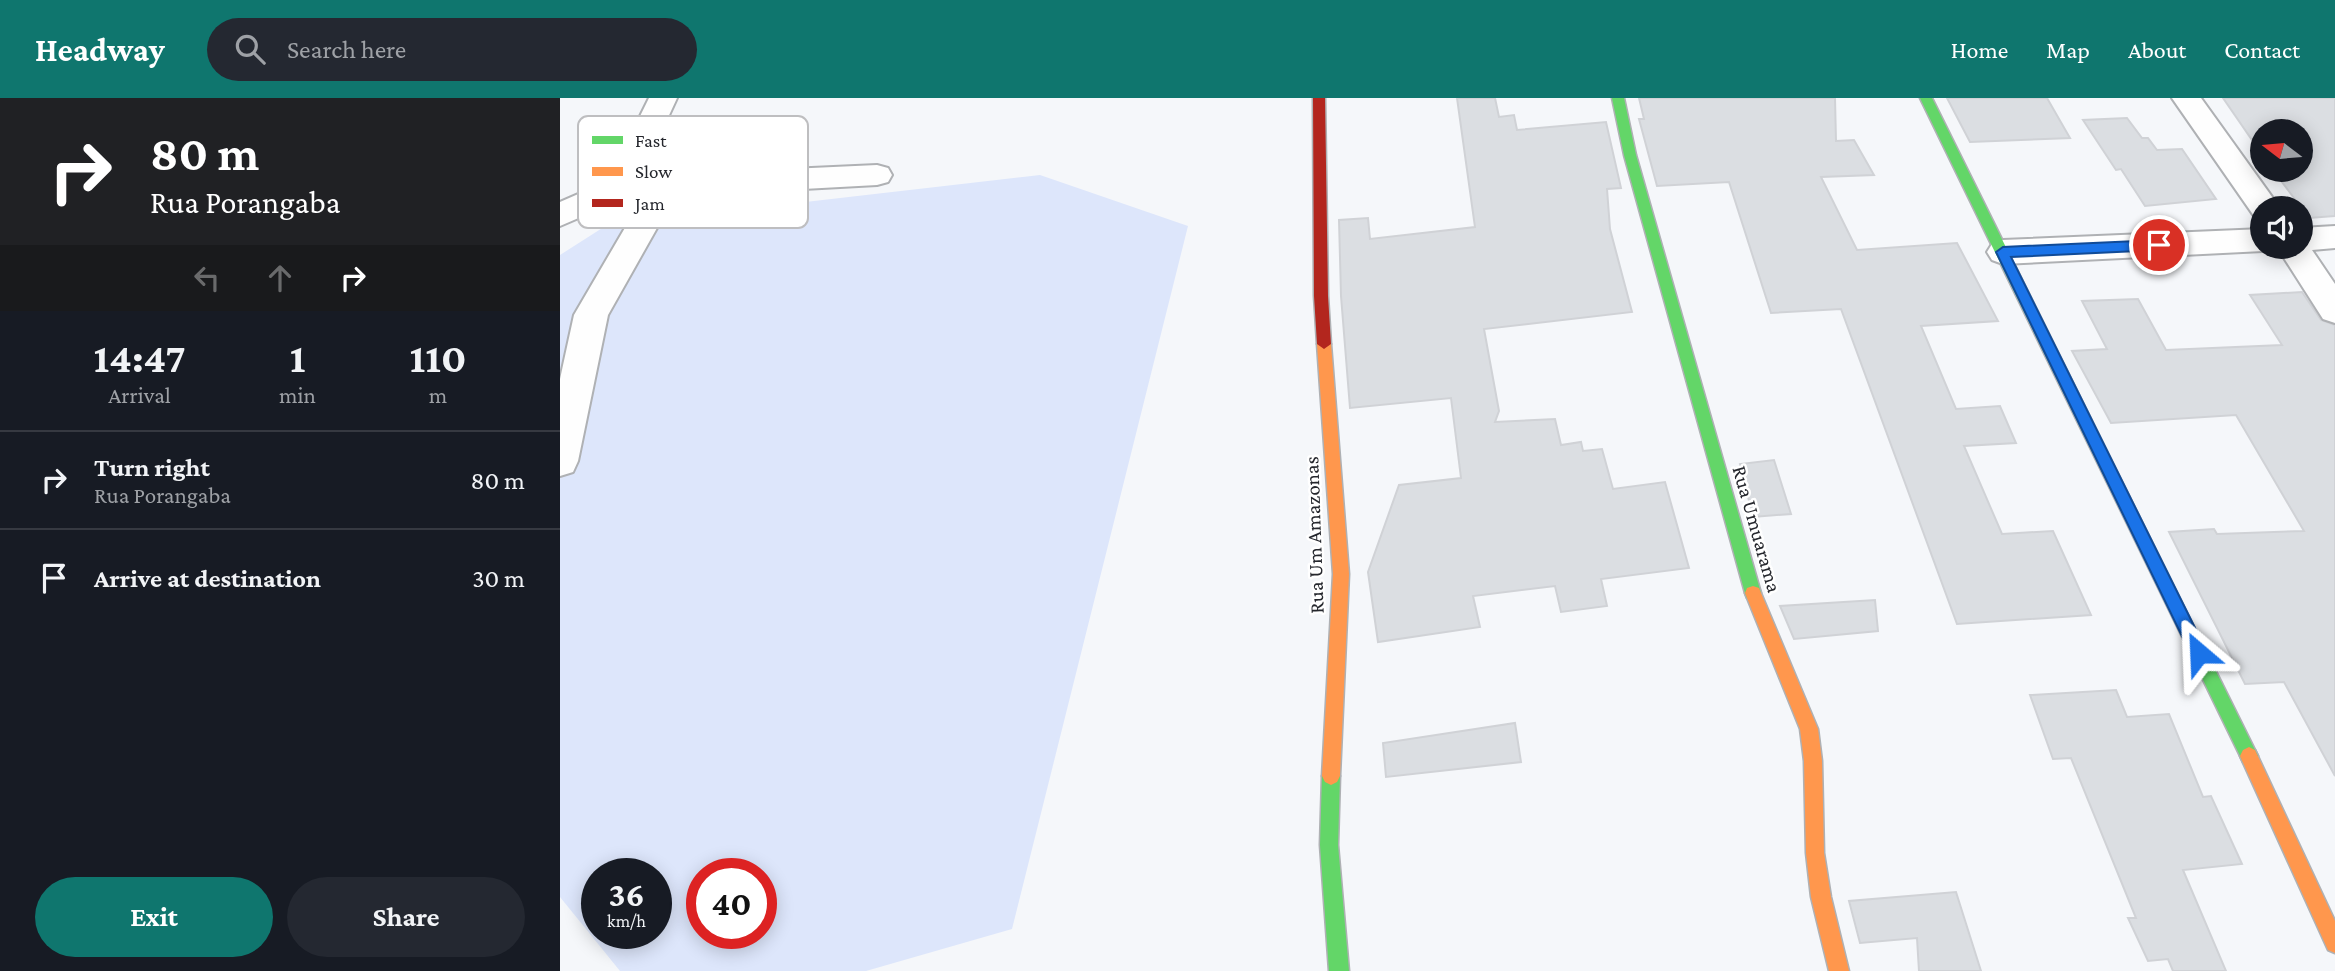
<!DOCTYPE html>
<html lang="en">
<head>
<meta charset="utf-8">
<style>
	body { margin:0; font-family:"Crimson Pro",serif; background:#242831; color:#f1f3f6; height:100vh; display:flex; flex-direction:column; font-size:26px; white-space:nowrap }
	* { box-sizing:border-box; margin:0 }
	p { font-size:23px; color:#9ea1a6 }
	.icon { flex:none; width:38px; height:38px; fill:none; stroke:currentColor; stroke-width:2; stroke-linecap:round; stroke-linejoin:round }
	.map { position:relative; flex:1; overflow:hidden }
	.details { display:flex; flex-direction:column; background:#171b24; width:560px }
	.details>* { flex:none }
	.banner { background:#202124; color:#fff; overflow:hidden }
	.needle { width:46px; rotate:286deg }
	.buttons { position:absolute; left:1690px; top:21px; display:grid; gap:14px }
	.buttons a { display:grid; place-items:center; width:63px; height:63px; border-radius:50%; background:#171b24; box-shadow:0 4px 18px #0003; font-size:35px }
	.speed { position:absolute; left:21px; top:760px; display:flex; gap:14px; font-size:35px; font-weight:700; text-align:center }
	.speed>* { display:grid; place-content:center; width:91px; height:91px; border-radius:50%; background:#171b24; box-shadow:0 4px 18px #0003; line-height:1 }
	.speed small { font-size:18px; font-weight:400 }
	.speed .limit { border:10px solid #d22; background:#fff; color:#111 }
	.pin { position:absolute; display:grid; place-items:center; width:60px; height:60px; color:#fff; margin:-30px; border:4px solid #fff; border-radius:50%; box-shadow:0 2px 7px #0007 }
	.me { position:absolute; width:77px; margin:-38px; rotate:334deg; stroke-linejoin:round; filter:drop-shadow(0 0 5px #0008) }
	.turn { display:flex; align-items:center; gap:24px; height:147px; padding:0 35px; font-size:32px }
	.turn .icon { width:91px; height:91px; stroke-width:2.5 }
	.turn b { display:block; font-size:49px; line-height:60px }
	.lanes { display:flex; align-items:center; height:66px; padding:0 35px; background:#0003; justify-content:center; gap:35px; direction:ltr }
	.lanes .off { opacity:.35 }
	.eta { display:flex; justify-content:space-evenly; align-items:center; height:119px; text-align:center }
	.eta b { font-size:42px; font-weight:700; line-height:49px }
	.action { display:flex; gap:14px; margin-top:auto; padding:14px 35px }
	.action a { flex:1; height:80px; border-radius:42px; background:#0f766e; color:#fff; font-size:28px; font-weight:700; line-height:80px; text-align:center }
	.action a+a { background:#242831; color:#f1f3f6 }
	ul { padding:0; list-style:none }
	li { display:flex; align-items:center; gap:21px; height:98px; padding:0 35px; border-top:2px solid #363941 }
	li div { flex:1 }
	li b { display:block; font-size:26px }
	li em { font-style:normal }
	header { display:flex; align-items:center; gap:42px; box-sizing:border-box; height:98px; padding:0 35px; background:#0f766e; color:#fff }
	header strong { font-size:33px }
	nav { display:flex; gap:38px; margin-inline-start:auto; font-size:24px }
	.search { width:490px; height:63px; background:#242831; display:flex; align-items:center; gap:18px; box-sizing:border-box; padding:0 24px; border-radius:38px; color:#9ea1a6; font-size:26px }
	main { display:flex; flex:1; min-height:0 }
	.map>svg:first-child { display:block }
	.green { fill:#dde6fb; fill-rule:evenodd }
	.building { fill:#dbdee2; stroke:#d0d2d6; stroke-width:2 }
	.lines { fill:none; stroke-linecap:round; stroke-linejoin:round }
	.street-casing { stroke:#afb1b4; stroke-width:4 }
	.fast-casing { stroke:#afb1b4; stroke-width:3 }
	.slow-casing { stroke:#afb1b4; stroke-width:3 }
	.jam-casing { stroke:#afb1b4; stroke-width:3 }
	.street { fill:#fefefe; fill-rule:evenodd }
	.fast { fill:#63d668; fill-rule:evenodd }
	.slow { fill:#ff974d; fill-rule:evenodd }
	.jam { fill:#b3261e; fill-rule:evenodd }
	.route { fill:#1a73e8; stroke:#114b97; stroke-width:2 }
	.labels { text-anchor:middle; dominant-baseline:central; stroke-width:5; stroke-linejoin:round; paint-order:stroke }
	.street-label { font-size:21px; fill:#25272d; stroke:#fff }
	.key { fill:#fff; stroke:#bebec0; stroke-width:2 }
	.key-label { font-size:19px; fill:#25272d }
</style>
</head>
<body>
<header>
<strong>Headway</strong>
<div class="search"><svg class="icon" aria-label="search" viewBox="0 0 24 24"><circle cx="10" cy="10" r="6"/><path d="M15 15l6 6"/></svg>Search here</div>
<nav><a>Home</a><a>Map</a><a>About</a><a>Contact</a></nav>
</header>
<main>
<section class="details">
<div class="banner">
<div class="turn"><svg class="icon" aria-label="right" viewBox="0 0 24 24"><path d="M7 20v-9h11M14 6l5 5-5 5"/></svg><div><b>80 m</b>Rua Porangaba</div></div>
<div class="lanes"><svg class="icon off" aria-label="left" viewBox="0 0 24 24"><path d="M17 20v-9H6M10 6l-5 5 5 5"/></svg><svg class="icon off" aria-label="ahead" viewBox="0 0 24 24"><path d="M12 20V5M6 11l6-6 6 6"/></svg><svg class="icon" aria-label="right" viewBox="0 0 24 24"><path d="M7 20v-9h11M14 6l5 5-5 5"/></svg></div>
</div>
<div class="eta">
<div><b>14:47</b><p>Arrival</p></div>
<div><b>1</b><p>min</p></div>
<div><b>110</b><p>m</p></div>
</div>
<ul>
<li><svg class="icon" aria-label="right" viewBox="0 0 24 24"><path d="M7 20v-9h11M14 6l5 5-5 5"/></svg><div><b>Turn right</b><p>Rua Porangaba</p></div><em>80 m</em></li>
<li><svg class="icon" aria-label="arrive" viewBox="0 0 24 24"><path d="M6 21V4h12l-3 4 3 4H6"/></svg><div><b>Arrive at destination</b></div><em>30 m</em></li>
</ul>
<div class="action"><a>Exit</a><a>Share</a></div>
</section>
<div class="map">
<svg width="1775" height="873" viewBox="0 0 1775 873">
	<rect width="100%" height="100%" fill="#f5f7fa"/>
	<path class="green" d="M480,77L628,128L452,831L306,873H60L0,799V157L47,127ZM37,775H96V835H37ZM142,775H201V835H142Z"/>
	<g class="building">
		<path d="M897,0H935L939,19L954,17L957,32L1046,24L1061,90L1047,91L1050,131L1072,214L924,231L939,313L935,324L995,321L1001,347L1021,344L1023,353L1042,351L1053,391L1105,384L1129,470L1041,481L1047,508L1001,514L995,488L913,498L920,529L818,544L808,474L839,387L901,380L891,300L790,310L781,198L779,122L808,120L810,141L915,129Z"/>
		<path d="M1079,0H1275L1276,43L1294,42L1314,77L1261,79L1297,152L1397,145L1438,223L1361,228L1396,311L1440,308L1456,345L1404,348L1442,436L1493,433L1531,517L1397,526L1281,211L1211,215L1169,84L1097,88L1079,21H1084Z"/>
		<path d="M1387,0H1487L1510,40L1410,44Z"/>
		<path d="M1663,0H1775V118L1749,120L1713,72H1741V33H1703V58Z"/>
		<path d="M1567,20L1582,40H1588L1597,52L1622,51L1656,101L1585,108L1561,71L1556,72L1523,22Z"/>
		<path d="M1742,194L1761,222L1775,227V678L1724,584L1685,586L1609,434L1654,431L1657,436L1744,433L1676,317L1551,325L1512,253L1547,251L1522,203L1578,201L1606,252L1722,247L1690,197Z"/>
		<path d="M1214,362L1231,416L1193,419L1180,366Z"/>
		<path d="M1315,502L1318,533L1234,541L1220,508Z"/>
		<path d="M1556,592L1567,619L1609,616L1643,699L1651,698L1682,766L1623,772L1666,873H1613L1608,861L1588,863L1568,820H1576L1511,660L1493,661L1470,597Z"/>
		<path d="M955,625L961,664L826,679L823,645Z"/>
		<path d="M1396,794L1421,873H1359L1357,840L1300,845L1289,803Z"/>
	</g>
	<g class="lines">
		<g class="street-casing">
			<g id="street">
				<path d="M89,0H117L81,78L317,67L328,70L332,77L328,84L317,87L115,98L48,217L18,363L13,374L0,378V281L14,217L83,99L65,100L0,128V104L48,83Z"/>
				<path d="M1612,0H1641L1720,110H1703V120L1694,118Z"/>
				<path d="M1775,128V150L1752,152L1775,186V225L1763,221L1717,149H1741V130Z"/>
				<path d="M1703,131V149H1715L1703,153L1443,166L1432,162L1427,154L1432,146L1443,142Z"/>
			</g>
		</g>
		<g class="fast-casing">
			<g id="fast">
				<path d="M1052,0H1064L1076,57L1201,495L1199,500L1193,502L1187,500L1185,495L1064,57Z"/>
				<path d="M1360,0H1372L1695,652L1698,658L1695,664L1689,667L1683,664Z"/>
				<path d="M771,669L777,672L780,678L778,747L789,873H769L760,747L762,678L765,672Z"/>
			</g>
		</g>
		<g class="slow-casing">
			<g id="slow">
				<path d="M764,241L771,246L789,476L780,678L777,684L771,687L765,684L762,678L773,476L757,246Z"/>
				<path d="M1193,488L1199,490L1201,495L1258,631L1262,663L1264,755L1271,799L1289,873H1269L1251,799L1246,755L1244,663L1240,631L1185,495L1187,490Z"/>
				<path d="M1689,649L1695,652L1775,823V855L1768,852L1680,658L1683,652Z"/>
			</g>
		</g>
		<g class="jam-casing">
			<path id="jam" d="M753,0H765L768,198L771,246L764,251L757,246L754,198Z"/>
		</g>
		<use href="#street" class="street"/>
		<use href="#fast" class="fast"/>
		<use href="#slow" class="slow"/>
		<use href="#jam" class="jam"/>
	</g>
	<path class="route" d="M1599,142L1605,147L1599,152L1451,159L1645,550L1647,555L1645,561L1639,563L1633,561L1436,154L1443,149Z"/>
	<g class="labels">
		<g class="street-label">
			<text transform="translate(1197 431) rotate(74)">Rua Umuarama</text>
			<text transform="translate(754 437) rotate(-92)">Rua Um Amazonas</text>
		</g>
	</g>
	<rect x="18" y="18" width="230" height="112" rx="10" class="key"/>
	<rect x="32" y="38" width="31" height="8" fill="#63d668"/>
	<rect x="32" y="69" width="31" height="9" fill="#ff974d"/>
	<rect x="32" y="101" width="31" height="8" fill="#b3261e"/>
	<g class="key-label">
		<text x="75" y="49">Fast</text>
		<text x="75" y="80">Slow</text>
		<text x="75" y="112">Jam</text>
	</g>
</svg>
<div class="buttons">
<a><svg class="needle" viewBox="-14 -14 28 28"><path d="M0-13l5 13h-10z" fill="#e53935"/><path d="M0 13l5-13h-10z" fill="#9ea1a6"/></svg></a>
<a><svg class="icon" aria-label="sound" viewBox="0 0 24 24"><path d="M4 9h4l5-4v14l-5-4H4zM17 9q2 3 0 6"/></svg></a>
</div>
<div class="speed"><div>36<small>km/h</small></div><div class="limit">40</div></div>
<div class="pin" style="left:1599px;top:147px;background:#d93025"><svg class="icon" aria-label="arrive" viewBox="0 0 24 24"><path d="M6 21V4h12l-3 4 3 4H6"/></svg></div>
<svg class="me" style="left:1639px;top:555px" viewBox="-20 -20 40 40"><path d="M0-17L14 15 0 8-14 15z" fill="#1a73e8" stroke="#fff" stroke-width="4"/></svg>
</div>
</main>
</body>
</html>
